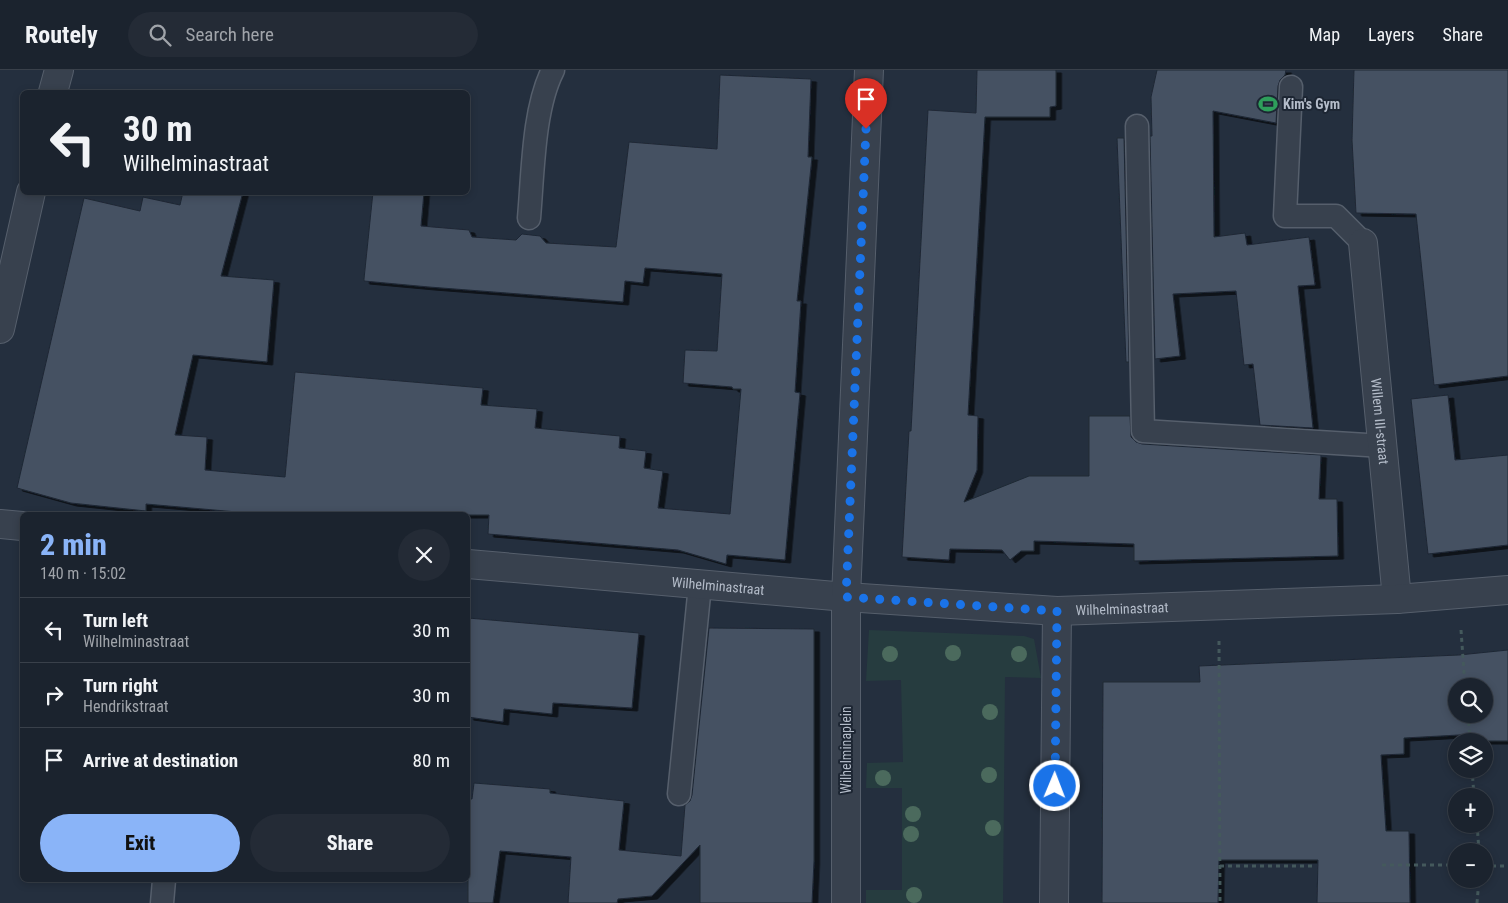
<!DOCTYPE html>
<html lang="en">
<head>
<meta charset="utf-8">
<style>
	body { margin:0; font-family:"Roboto Condensed",sans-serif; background:#242b36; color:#f1f3f6; height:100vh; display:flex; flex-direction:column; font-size:19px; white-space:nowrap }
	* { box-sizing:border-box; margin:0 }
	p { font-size:16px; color:#a0a4aa }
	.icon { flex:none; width:28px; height:28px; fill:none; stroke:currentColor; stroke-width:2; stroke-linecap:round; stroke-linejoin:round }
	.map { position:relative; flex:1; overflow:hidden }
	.side { position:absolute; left:20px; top:442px; width:450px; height:370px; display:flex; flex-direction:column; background:#1b232e; border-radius:8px; box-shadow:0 2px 8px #0003,0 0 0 1px #39404a }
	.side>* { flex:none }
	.top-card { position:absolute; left:20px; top:20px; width:450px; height:105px; border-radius:8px; box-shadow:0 2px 8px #0003,0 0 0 1px #39404a; background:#1b232e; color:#f1f3f6; overflow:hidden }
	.fabs { position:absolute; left:1448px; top:608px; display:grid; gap:10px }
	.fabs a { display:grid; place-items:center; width:45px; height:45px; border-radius:50%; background:#1b232e; box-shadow:0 2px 8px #0003,0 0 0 1px #39404a; font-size:25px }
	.pin { position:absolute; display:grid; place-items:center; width:42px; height:42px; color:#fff; margin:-51px -21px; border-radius:50% 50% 50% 0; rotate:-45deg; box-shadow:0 0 5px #0007 }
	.pin .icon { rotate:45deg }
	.me { position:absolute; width:55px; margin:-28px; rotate:1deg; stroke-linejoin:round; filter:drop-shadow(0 0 4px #0008) }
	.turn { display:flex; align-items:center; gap:18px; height:105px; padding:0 20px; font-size:22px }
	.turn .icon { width:65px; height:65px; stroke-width:2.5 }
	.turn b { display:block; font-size:35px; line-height:42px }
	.round { display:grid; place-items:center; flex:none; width:52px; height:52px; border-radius:26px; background:#242b36 }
	.headline { display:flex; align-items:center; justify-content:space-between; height:85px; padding:0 20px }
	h1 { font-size:30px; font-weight:800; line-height:38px; color:#8ab4f8 }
	.cta { display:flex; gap:10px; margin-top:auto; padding:10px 20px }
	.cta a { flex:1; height:58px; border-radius:30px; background:#8ab4f8; color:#111; font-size:20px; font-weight:800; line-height:58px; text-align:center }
	.cta a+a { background:#242b36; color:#f1f3f6 }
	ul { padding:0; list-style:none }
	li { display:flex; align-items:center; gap:15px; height:65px; padding:0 20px; border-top:1px solid #39404a }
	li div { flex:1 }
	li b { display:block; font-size:19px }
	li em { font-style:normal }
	header { display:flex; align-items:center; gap:30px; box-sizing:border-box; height:70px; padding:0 25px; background:#1b232e; border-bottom:1px solid #39404a }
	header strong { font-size:24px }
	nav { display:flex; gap:28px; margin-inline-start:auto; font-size:18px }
	.search { width:350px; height:45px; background:#242b36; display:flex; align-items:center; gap:12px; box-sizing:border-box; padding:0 18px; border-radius:28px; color:#a0a4aa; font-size:19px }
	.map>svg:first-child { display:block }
	.green { fill:#263c3f }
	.building { fill:#455162; stroke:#1f2835; fill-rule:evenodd; filter:url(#shadow) }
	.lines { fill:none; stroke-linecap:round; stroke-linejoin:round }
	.service-casing { stroke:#565f6c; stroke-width:25 }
	.minor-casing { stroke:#565f6c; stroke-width:30 }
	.path { stroke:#44595c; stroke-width:3; stroke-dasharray:4 4; stroke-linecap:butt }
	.service { stroke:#38414e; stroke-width:22 }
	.minor { stroke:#38414e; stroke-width:28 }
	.tree { fill:#4b6a5d }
	.route { stroke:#1a73e8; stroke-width:9; stroke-dasharray:0 16.2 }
	.labels { text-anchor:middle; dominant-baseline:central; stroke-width:4; stroke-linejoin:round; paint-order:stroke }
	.poi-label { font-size:14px; font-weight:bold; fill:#b4bcc9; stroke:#1d2633; text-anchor:start }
	.street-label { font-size:14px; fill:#b4bcc9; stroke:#1d2633 }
</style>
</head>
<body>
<header>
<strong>Routely</strong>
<div class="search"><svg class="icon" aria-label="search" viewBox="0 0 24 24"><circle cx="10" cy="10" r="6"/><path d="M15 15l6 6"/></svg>Search here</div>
<nav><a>Map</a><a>Layers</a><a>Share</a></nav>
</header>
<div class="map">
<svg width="1508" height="833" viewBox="0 0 1508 833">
	<defs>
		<filter id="shadow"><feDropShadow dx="5.5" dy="3" stdDeviation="0" flood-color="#0009"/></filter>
	</defs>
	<rect width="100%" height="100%" fill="#242f3e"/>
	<path class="green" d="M869,560L1024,566L1034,569L1041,608L1005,607L1003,833H866V820H902V718H866L867,693L903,692L901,610L866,611Z"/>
	<g class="building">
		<path d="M977,0H1056V36L1050,37V47H985L968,345L978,346L977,400L964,432L1029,406H1089V346H1130L1131,367L1136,372L1142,374L1321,385L1319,429H1337L1338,486L1134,491V474L1034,471V481H1021L1010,490L1002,480L950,479L949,490L902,487L909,361H911L928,40L976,43Z"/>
		<path d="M1157,0H1286L1285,5L1280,10L1278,16L1276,53L1213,41L1214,167L1245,163L1247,175L1309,167L1315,215L1298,216L1313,358L1260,355L1253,294L1244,295L1236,221L1173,224L1180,286L1155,289L1150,66H1152L1151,27Z"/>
		<path d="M1354,0H1508V306L1434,315L1416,144L1356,143L1352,70Z"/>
		<path d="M720,5L811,9L808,87H812L797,231H801L795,322L800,323L785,490L727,485L726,494L678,480L488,464L489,445H271L146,434V441L71,433L17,418L84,128L140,141L143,127L180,135L183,122H243L221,206L274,210L267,292L193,285L175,365L207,367L205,400L285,407L295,302L483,318L481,335L537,339L535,358L620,366L619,378L646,381L644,398L663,401L658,438L730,444L741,319H733L732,317L683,313L685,280L717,281L722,204L645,198L643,213L625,211L623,232L429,217L364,211V209L373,122H424L421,156L469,160L472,167L516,170L522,164L540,166L546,173L616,177L629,72L717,79Z"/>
		<path d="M1117,68H1124L1129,292H1126Z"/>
		<path d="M1448,325L1455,390L1508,385V475L1428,484L1411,329Z"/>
		<path d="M468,548L639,563L632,638L553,633L552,644L504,639L503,652L468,647Z"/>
		<path d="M709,558L814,559V791L812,833H700V775L652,826L618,829L617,833H568L571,787L500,781L493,833H468V729H472L474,713L550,719V723L624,731L619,780L681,786L685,735L690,731L692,725Z"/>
		<path d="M1508,580V671H1478L1477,664L1404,668V684L1381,685L1386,761H1409L1410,833H1317L1318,790H1219L1218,833H1102L1103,612H1200L1199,596L1459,585ZM1456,616H1484V644H1456Z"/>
	</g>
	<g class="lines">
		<g class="service-casing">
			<g id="service">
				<path d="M1291,17L1285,146H1336L1363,173"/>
				<path d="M1137,56L1143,361L1383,376"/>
				<path d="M529,148C533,103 533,39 553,0"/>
				<path d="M679,724L700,515"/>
				<path d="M162,833L164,810"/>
			</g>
		</g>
		<g class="minor-casing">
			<g id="minor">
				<path d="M53,22L59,0"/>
				<path id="s1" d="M1363,173L1397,529"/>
				<path d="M0,259L31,122"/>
				<path d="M0,454L22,456"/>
				<path id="s2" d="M468,494L846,527L1057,541L1397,529L1508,520"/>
				<path d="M846,833V527L869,0"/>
				<path d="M1054,833L1057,541"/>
			</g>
		</g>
		<g class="path">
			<path d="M1461,560L1465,616"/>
			<path d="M1219,571L1220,833"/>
			<path d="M1468,644L1470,671"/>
			<path d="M1472,699L1474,726"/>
			<path d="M1477,754L1479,781"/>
			<path d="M1382,795H1456"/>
			<path d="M1220,796H1313"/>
			<path d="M1484,796H1508"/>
			<path d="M1477,833L1479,809"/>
		</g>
		<use href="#service" class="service"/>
		<use href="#minor" class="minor"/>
	</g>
	<g class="tree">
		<circle cx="953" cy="583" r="8"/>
		<circle cx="890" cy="584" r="8"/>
		<circle cx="1019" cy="584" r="8"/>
		<circle cx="990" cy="642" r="8"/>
		<circle cx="989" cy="705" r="8"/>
		<circle cx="883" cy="708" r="8"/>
		<circle cx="913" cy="744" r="8"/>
		<circle cx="993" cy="758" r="8"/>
		<circle cx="911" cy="764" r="8"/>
		<circle cx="914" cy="825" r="8"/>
	</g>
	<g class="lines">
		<path class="route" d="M866,59L846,527L1057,541L1055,716"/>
	</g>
	<defs>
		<g id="stadium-bare" transform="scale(1.5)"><path d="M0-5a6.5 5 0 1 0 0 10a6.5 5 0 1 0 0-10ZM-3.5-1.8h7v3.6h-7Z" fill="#2e9e5b" stroke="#1d2633" stroke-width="2.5" paint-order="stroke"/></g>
	</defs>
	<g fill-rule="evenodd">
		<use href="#stadium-bare" x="1268" y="34"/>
	</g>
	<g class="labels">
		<g class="poi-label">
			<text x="1283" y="34">Kim's Gym</text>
		</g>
		<g class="street-label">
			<text stroke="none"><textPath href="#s1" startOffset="179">Willem III-straat</textPath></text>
			<text stroke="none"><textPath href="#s2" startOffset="251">Wilhelminastraat</textPath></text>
			<text stroke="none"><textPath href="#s2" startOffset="656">Wilhelminastraat</textPath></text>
			<text transform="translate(846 680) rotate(-90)">Wilhelminaplein</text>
		</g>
	</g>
</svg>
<div class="fabs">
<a><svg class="icon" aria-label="search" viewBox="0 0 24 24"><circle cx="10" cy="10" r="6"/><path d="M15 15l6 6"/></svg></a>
<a><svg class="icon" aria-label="layers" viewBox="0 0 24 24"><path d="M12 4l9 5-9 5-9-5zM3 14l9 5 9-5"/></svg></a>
<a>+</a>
<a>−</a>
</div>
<div class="pin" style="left:866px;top:59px;background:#d93025"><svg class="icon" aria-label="arrive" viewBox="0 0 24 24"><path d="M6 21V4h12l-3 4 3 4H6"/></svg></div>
<svg class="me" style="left:1055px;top:716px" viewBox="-20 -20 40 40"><circle r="17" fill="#1a73e8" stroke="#fff" stroke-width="3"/><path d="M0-11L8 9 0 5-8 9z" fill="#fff"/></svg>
<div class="top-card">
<div class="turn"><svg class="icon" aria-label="left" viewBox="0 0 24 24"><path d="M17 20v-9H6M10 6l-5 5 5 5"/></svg><div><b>30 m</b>Wilhelminastraat</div></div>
</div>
<section class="side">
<div class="headline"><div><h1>2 min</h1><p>140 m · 15:02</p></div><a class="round"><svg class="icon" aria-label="close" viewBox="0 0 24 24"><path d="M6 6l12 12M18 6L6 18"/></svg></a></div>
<ul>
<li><svg class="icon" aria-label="left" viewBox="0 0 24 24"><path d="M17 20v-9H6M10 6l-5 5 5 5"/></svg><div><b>Turn left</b><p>Wilhelminastraat</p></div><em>30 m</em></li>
<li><svg class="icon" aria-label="right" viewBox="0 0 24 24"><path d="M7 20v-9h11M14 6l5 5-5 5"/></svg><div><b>Turn right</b><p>Hendrikstraat</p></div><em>30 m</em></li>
<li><svg class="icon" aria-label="arrive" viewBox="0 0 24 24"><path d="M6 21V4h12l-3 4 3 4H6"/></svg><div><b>Arrive at destination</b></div><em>80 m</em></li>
</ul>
<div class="cta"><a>Exit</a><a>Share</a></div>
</section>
</div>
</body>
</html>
